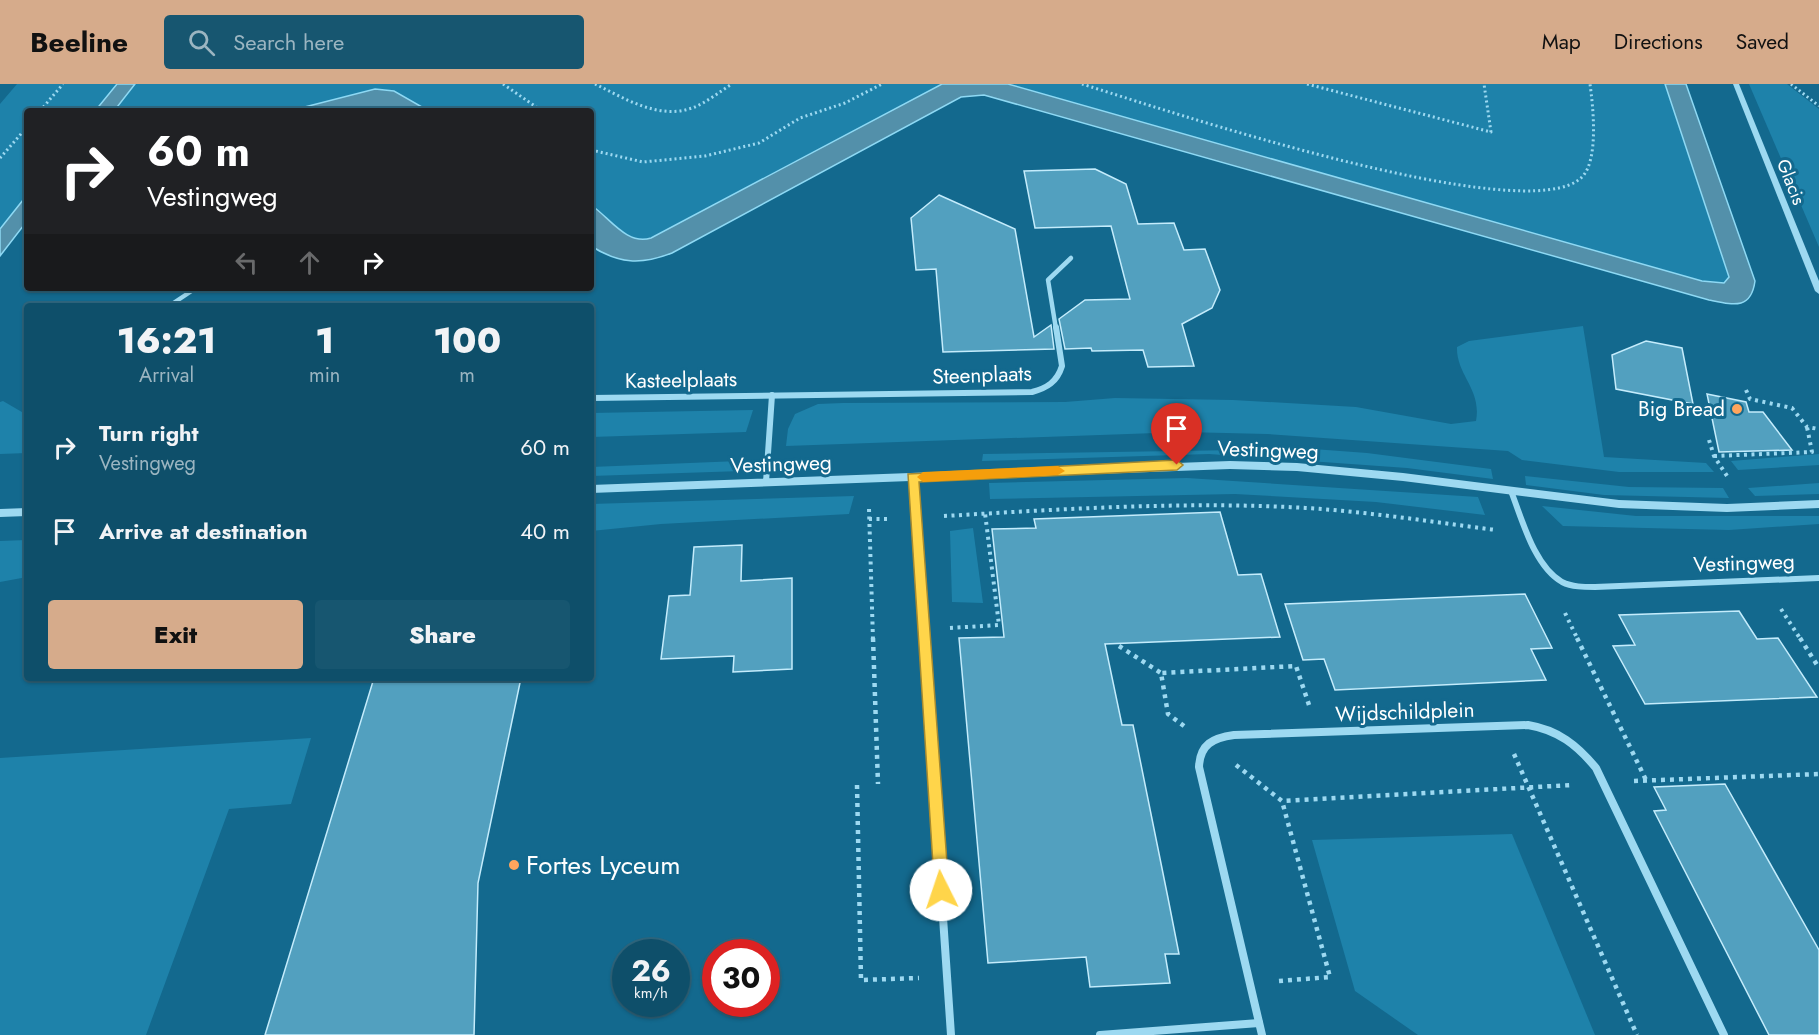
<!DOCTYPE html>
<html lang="en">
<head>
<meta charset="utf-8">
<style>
	body { margin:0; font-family:Jost,sans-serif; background:#175670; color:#f1f3f6; height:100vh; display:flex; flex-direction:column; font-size:22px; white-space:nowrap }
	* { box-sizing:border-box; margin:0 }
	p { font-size:20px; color:#9bb5c1 }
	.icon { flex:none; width:33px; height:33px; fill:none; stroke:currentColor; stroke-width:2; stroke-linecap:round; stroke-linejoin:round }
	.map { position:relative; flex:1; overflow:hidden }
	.panel { position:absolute; left:24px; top:219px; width:570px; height:378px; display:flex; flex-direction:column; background:#0e4f6a; border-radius:6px; box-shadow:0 2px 4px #0004,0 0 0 2px #2e667e }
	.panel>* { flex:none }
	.top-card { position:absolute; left:24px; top:24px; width:570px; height:183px; border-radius:6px; box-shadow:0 2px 4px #0004,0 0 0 2px #2e667e; background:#202124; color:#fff; overflow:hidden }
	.speed { position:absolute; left:612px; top:855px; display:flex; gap:12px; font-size:30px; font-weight:700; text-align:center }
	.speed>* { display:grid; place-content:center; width:78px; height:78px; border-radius:50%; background:#0e4f6a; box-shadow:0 2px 4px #0004,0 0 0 2px #2e667e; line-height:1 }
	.speed small { font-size:15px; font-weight:400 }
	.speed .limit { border:9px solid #d22; background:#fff; color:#111 }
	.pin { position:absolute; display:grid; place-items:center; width:51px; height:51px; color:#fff; margin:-62px -26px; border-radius:50% 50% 50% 0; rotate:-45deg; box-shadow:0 0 6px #0007 }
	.pin .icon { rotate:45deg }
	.me { position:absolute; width:66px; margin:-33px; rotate:356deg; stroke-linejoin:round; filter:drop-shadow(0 0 4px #0008) }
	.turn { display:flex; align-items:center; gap:21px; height:126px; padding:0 24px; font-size:27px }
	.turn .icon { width:78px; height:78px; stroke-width:2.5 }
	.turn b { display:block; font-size:42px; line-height:51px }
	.lanes { display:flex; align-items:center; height:57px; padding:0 24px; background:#0003; justify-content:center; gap:30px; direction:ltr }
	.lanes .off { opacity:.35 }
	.eta { display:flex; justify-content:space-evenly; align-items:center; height:102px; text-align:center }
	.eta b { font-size:36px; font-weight:800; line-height:42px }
	.button { display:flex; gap:12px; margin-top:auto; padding:12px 24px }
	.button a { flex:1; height:69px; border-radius:6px; background:#d6ab8b; color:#111; font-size:24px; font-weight:800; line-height:69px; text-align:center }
	.button a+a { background:#175670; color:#f1f3f6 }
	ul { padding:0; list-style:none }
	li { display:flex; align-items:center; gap:18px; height:84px; padding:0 24px }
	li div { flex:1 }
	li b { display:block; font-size:22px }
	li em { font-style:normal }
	header { display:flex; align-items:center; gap:36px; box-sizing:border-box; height:84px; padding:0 30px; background:#d6ab8b; color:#111 }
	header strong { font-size:28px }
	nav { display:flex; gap:33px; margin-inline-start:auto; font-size:21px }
	.search { width:420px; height:54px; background:#175670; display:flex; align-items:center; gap:15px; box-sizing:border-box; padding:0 21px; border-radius:6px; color:#9bb5c1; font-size:22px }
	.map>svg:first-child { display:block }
	.green { fill:#1e82aa }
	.water { fill:#5390aa; stroke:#8ed9f4; stroke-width:1.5 }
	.building { fill:#52a0bf; stroke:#c4ecfc; stroke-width:1.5 }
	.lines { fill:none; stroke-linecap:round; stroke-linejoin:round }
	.path-far2 { stroke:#9dd9f1; stroke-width:3; stroke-dasharray:2 3; stroke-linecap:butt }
	.path-far1 { stroke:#9dd9f1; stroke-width:4; stroke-dasharray:3 4.5; stroke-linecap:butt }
	.path { stroke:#9dd9f1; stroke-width:4.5; stroke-dasharray:4 5; stroke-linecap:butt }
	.minor-far2 { stroke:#9dd9f1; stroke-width:4.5 }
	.minor-far1 { stroke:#9dd9f1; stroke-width:6 }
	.minor { stroke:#9dd9f1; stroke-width:8 }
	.tertiary { fill:#9dd9f1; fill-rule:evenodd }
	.route { fill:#ffd54a; stroke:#a68a30; stroke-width:1.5 }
	.slow { fill:#f59e0b }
	.poi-dot { fill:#ffa55d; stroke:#13698e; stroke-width:2 }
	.labels { text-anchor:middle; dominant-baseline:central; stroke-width:6; stroke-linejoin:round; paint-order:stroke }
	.far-street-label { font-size:18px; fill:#fff; stroke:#13698e }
	.street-label { font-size:21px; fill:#fff; stroke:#13698e }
	.poi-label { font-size:21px; fill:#fff; stroke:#13698e; text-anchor:end }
	.near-poi-label { font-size:26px; fill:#fff; stroke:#13698e; text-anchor:start }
</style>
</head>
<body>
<header>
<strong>Beeline</strong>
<div class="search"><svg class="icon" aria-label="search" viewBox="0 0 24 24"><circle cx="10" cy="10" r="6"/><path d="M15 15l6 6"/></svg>Search here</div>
<nav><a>Map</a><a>Directions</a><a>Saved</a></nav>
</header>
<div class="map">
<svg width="1819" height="951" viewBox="0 0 1819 951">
	<rect width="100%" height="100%" fill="#13698e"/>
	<g class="green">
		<path d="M17,0H117L95,27H27V111L0,145V20Z"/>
		<path d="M135,0H942L644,157L630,154L591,121V27H429L394,7L375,5L289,27H114Z"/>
		<path d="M1008,0H1665L1729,194L1724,199L1702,197Z"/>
		<path d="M1749,0H1787L1819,25V163Z"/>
		<path d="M1583,242L1604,373L1706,379L1714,388H1619L1522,376L1508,367L1267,350L1184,348L786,362L788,345L795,330L818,320L843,319L1065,318L1115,314L1233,316L1356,323L1451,340L1476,337C1482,305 1456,291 1457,263L1469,257Z"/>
		<path d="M3,317L27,331V369L0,370V318Z"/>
		<path d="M753,326L746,348L591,353V329Z"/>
		<path d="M1313,365L1367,369L1491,385L1493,395L1407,384L1209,370L982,377L983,370Z"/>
		<path d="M1819,370V381L1738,386L1731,377Z"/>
		<path d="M739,377L742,387L591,392V383Z"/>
		<path d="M1525,392L1629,403L1723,404L1729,414L1604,411L1526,401Z"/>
		<path d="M1187,394L1478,413L1485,431L1376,418L1235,410L990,415L989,399Z"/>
		<path d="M1819,399V410L1755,412L1748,404Z"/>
		<path d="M854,412L849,430L661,440L591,447V420Z"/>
		<path d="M1542,422L1636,432H1819V440L1729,446L1563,442Z"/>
		<path d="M973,444L983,519L952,518L950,447Z"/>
		<path d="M27,456V493L0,498V457Z"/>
		<path d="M311,654L291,720L229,725L146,951H0V674Z"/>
		<path d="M1512,750L1595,951H1418L1355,907L1312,756Z"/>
	</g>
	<g class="water">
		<path d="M117,0H135L114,27H95Z"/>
		<path d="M942,0H1008L1702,197L1724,199L1729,193L1665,0H1686L1755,197C1751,226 1734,221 1709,216L984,11L961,13L672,169C641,181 619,180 591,162V121C609,133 627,162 651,154Z"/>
		<path d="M375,5L394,7L429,27H289Z"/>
		<path d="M27,111V137L0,172V145Z"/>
	</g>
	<g class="building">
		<path d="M1095,85L1126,100L1138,140L1174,139L1184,166L1205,165L1220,206L1212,224L1182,240L1194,282L1148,283L1143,266L1092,267L1091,264L1065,265L1059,235L1085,216L1130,215L1111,142L1035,144L1024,87Z"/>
		<path d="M939,111L1015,145L1034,253L1051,241L1054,265L943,268L936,185L916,186L911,134Z"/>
		<path d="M1646,257L1682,264L1693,320L1616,305L1612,271Z"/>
		<path d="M1707,310L1746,318L1749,328H1763L1792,366L1719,368Z"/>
		<path d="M1220,428L1238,491L1261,490L1280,553L1105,560L1122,641H1133L1168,814L1179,870H1165L1170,899L1090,903L1086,873L988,879L959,554L1004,553L992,445L1036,444L1034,435Z"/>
		<path d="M742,461L741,497L792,494V585L733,588L734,572L661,575L669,512L690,511L694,463Z"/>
		<path d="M1525,510L1552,564L1531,565L1546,596L1335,606L1324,575L1303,576L1285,520Z"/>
		<path d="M1739,527L1757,555L1778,554L1817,613L1645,620L1613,562L1635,561L1619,531Z"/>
		<path d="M374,594H521L478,799L474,951H265Z"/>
		<path d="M1725,700L1819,866V951H1769L1654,727L1666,726L1654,703Z"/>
	</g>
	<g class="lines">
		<g class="path-far2">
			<path d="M503,0L542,27"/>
			<path d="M595,0C624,14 658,36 692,24C706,19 719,8 732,0"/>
			<path d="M1082,0C1159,24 1528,148 1582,93C1599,76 1593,22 1590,0"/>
			<path d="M1307,0L1491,48L1484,0"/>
			<path d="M1791,0L1819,22"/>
			<path d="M40,27L63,0"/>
			<path d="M591,66L643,78L705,72L759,59L800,34L845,19L882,0"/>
			<path d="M0,74L27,43"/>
		</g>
		<g class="path-far1">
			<path d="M1746,306L1750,315L1792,324L1807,343L1819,345"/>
			<path d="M1709,356L1714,372L1729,395"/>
			<path d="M1714,372L1812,368L1807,343"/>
			<path d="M869,425L873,556"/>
			<path d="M944,432C1065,425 1186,417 1307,424C1370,428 1433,438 1496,446"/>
			<path d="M869,435H889"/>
			<path d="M1781,525L1801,556"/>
			<path d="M1565,529L1578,556"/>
			<path d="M950,544L999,541L985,429"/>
		</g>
		<g class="path">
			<path d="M873,554L878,700"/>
			<path d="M1577,554L1646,696"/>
			<path d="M1800,554L1819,584"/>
			<path d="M1119,562L1161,589"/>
			<path d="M1184,642L1168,630L1161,589L1296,582L1309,621"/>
			<path d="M1514,670L1637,951"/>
			<path d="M1236,681L1282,717L1572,701"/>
			<path d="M1634,697L1819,690"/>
			<path d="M857,701L861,896L919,894"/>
			<path d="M1279,897L1330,893L1282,717"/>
		</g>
		<g class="minor-far2">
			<path d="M169,222L196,204"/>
			<path d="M1056,245L1048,196L1071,174"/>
		</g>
		<g class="minor-far1">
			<path d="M591,314L1032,308C1047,304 1057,298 1062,282L1056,243"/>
			<path d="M913,393L924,556"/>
			<path d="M766,398L772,311"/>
			<path d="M1511,407C1522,435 1534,482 1562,498C1572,503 1584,503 1595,503L1819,494"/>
		</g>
		<g class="minor">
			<path d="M924,554L951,951"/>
			<path d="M1100,951L1259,939"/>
			<path d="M1262,951L1199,683C1200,660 1213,654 1234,651L1528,641C1558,646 1577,661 1596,684L1724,951"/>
		</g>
		<g class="tertiary">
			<path d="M1733,0H1739L1819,197V210L1815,207Z"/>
			<path d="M1230,377L1297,379L1403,389L1619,416L1727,420L1819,416V424L1727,428L1619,424L1403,397L1297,387L1230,385L591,409V401Z"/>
			<path d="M27,424V432L0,433V425Z"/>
		</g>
	</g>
	<path class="route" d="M1177,376L1183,381L1177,386L919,398L949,806L947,812L941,815L935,812L908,390Z"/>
	<path class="slow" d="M1058,382L1065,387L1058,391L923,398L917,393L923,388Z"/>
	<g class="poi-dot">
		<circle cx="1737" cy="325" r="6"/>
		<circle cx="514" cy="781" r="6"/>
	</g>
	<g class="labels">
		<g class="far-street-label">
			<text transform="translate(1791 98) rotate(68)">Glacis</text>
		</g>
		<g class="street-label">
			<text transform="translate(982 291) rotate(-2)">Steenplaats</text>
			<text transform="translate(681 296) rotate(-1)">Kasteelplaats</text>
			<text transform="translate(1268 366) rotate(2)">Vestingweg</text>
			<text transform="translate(781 380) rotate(-2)">Vestingweg</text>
			<text transform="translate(1744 479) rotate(-2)">Vestingweg</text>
			<text transform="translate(1405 628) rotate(-2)">Wijdschildplein</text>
		</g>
		<g class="poi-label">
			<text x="1725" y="325">Big Bread</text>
		</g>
		<g class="near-poi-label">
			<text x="526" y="781">Fortes Lyceum</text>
		</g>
	</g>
</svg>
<div class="speed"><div>26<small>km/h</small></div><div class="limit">30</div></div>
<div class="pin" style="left:1177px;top:381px;background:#d93025"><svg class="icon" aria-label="arrive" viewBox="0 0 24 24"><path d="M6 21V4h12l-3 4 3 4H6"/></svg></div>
<svg class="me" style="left:941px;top:806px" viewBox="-20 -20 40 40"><circle r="19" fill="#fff"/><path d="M0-13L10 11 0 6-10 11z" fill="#ffd54a"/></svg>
<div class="top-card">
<div class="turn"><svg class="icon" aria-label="right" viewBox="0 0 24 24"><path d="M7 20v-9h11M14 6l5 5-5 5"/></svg><div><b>60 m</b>Vestingweg</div></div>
<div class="lanes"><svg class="icon off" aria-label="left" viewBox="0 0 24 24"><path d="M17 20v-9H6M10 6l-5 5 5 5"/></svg><svg class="icon off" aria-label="ahead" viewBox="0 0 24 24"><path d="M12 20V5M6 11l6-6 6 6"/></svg><svg class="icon" aria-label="right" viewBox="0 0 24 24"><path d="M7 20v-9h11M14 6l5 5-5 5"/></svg></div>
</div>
<section class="panel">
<div class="eta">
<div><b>16:21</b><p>Arrival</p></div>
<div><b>1</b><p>min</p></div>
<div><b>100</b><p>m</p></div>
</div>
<ul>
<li><svg class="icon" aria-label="right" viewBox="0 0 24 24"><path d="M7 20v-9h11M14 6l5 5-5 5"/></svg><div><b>Turn right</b><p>Vestingweg</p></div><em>60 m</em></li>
<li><svg class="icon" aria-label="arrive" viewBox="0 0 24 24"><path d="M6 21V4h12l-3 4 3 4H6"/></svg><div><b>Arrive at destination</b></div><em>40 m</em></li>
</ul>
<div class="button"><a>Exit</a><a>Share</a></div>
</section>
</div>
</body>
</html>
